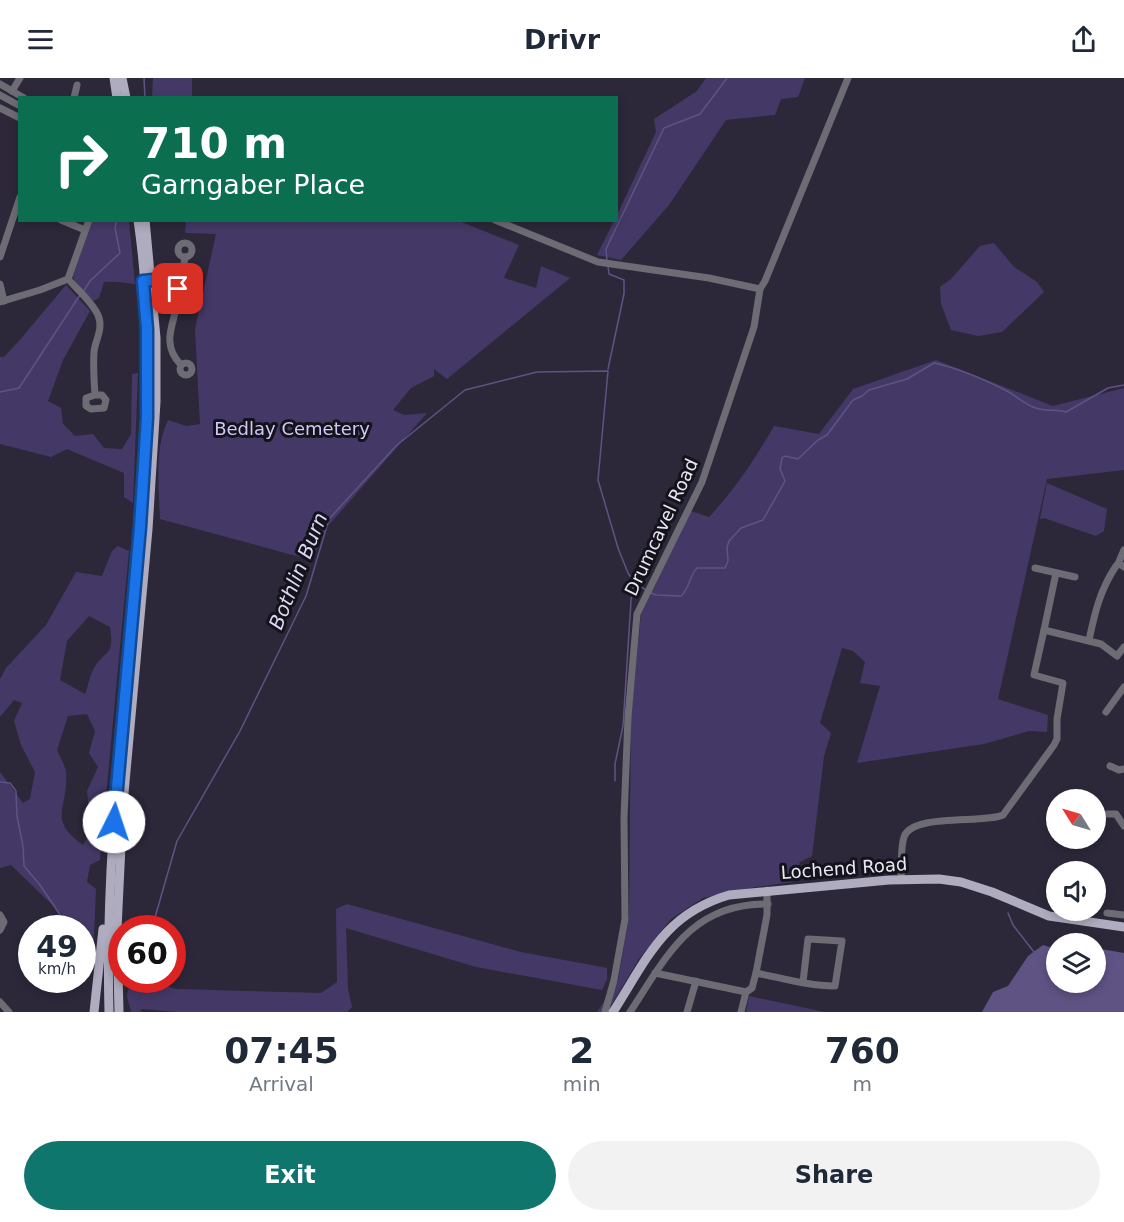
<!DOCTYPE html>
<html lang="en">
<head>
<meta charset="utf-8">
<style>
	body { margin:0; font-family:"DejaVu Sans",sans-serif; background:#f2f2f3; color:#1f2937; height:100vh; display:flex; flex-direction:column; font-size:22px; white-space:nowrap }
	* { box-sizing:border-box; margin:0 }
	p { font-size:20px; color:#747a83 }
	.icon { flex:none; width:33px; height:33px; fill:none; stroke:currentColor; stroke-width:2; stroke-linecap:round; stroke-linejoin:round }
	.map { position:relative; height:934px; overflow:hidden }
	.side { display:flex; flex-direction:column; background:#fff; flex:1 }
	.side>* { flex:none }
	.top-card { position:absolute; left:18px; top:18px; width:600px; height:126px; border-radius:0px; box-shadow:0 3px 9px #0003; background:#0b6e4f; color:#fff; overflow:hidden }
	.needle { width:39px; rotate:307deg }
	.fabs { position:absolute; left:1046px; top:711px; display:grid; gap:12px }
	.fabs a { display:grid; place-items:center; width:60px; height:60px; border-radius:50%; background:#fff; box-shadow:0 3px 9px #0003; font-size:30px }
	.speed { position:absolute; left:18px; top:837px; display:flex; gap:12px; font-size:30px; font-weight:700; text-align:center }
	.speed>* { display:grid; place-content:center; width:78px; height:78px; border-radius:50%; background:#fff; box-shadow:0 3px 9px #0003; line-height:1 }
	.speed small { font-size:15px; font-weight:400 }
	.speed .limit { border:9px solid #d22; background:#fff; color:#111 }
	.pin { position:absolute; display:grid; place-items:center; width:51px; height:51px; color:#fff; margin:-26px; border-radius:12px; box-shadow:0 3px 9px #0006 }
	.me { position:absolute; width:66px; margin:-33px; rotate:4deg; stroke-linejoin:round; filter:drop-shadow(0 0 4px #0008) }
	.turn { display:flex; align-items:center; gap:21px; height:126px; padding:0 24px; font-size:27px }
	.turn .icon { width:78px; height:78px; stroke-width:2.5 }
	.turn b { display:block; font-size:42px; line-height:51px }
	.eta { display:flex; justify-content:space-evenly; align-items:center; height:102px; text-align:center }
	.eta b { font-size:36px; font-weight:600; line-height:42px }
	.action { display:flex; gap:12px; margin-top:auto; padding:12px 24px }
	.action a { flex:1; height:69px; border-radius:36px; background:#0f766e; color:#fff; font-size:24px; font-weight:600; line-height:69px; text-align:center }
	.action a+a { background:#f2f2f3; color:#1f2937 }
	header { display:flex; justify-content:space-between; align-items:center; height:78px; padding:0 24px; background:#fff; font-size:27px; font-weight:600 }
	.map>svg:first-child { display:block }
	.green { fill:#443966; fill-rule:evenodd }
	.water { fill:#5f5384 }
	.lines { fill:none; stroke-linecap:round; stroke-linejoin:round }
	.stream { stroke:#5f5384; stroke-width:1.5 }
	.minor { stroke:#6d6c75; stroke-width:7 }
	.major { stroke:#afacbf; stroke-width:9 }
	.route-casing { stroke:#114b97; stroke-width:15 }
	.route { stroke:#1a73e8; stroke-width:10 }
	.labels { text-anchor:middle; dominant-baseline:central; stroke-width:6; stroke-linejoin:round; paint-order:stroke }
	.park-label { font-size:18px; fill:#d1c8f7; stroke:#14121a }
	.street-label { font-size:18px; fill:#e9e7f3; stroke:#14121a }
	.water-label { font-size:20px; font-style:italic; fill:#dad5f4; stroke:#14121a }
</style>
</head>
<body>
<header><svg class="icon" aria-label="menu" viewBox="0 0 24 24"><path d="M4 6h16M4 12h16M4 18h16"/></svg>Drivr<svg class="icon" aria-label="share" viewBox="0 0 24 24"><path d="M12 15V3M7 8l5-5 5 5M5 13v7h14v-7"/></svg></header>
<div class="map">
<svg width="1124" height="934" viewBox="0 0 1124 934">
	<rect width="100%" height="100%" fill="#2c283a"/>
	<g class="green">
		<path d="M153,0H192V19H152Z"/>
		<path d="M706,0H805L798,19L781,21L775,37L726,42L669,127L621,182L597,177L614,143L616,142L617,137L656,54L654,41L697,13Z"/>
		<path d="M92,143H129L135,206C124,205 116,203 104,204L99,220L93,223L74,202L73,198Z"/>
		<path d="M186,143H459L519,167L504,200L536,210L541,188L570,200L447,301L434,291V298L411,310L393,332L404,337L427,335L327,449L312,481H307L160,441C159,409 154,371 168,342L186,348L200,346L195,251L216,156L185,155Z"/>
		<path d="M994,165L1014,189L1037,204L1044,214L1002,254L978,258L951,252L941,226L940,209L951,201L980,168Z"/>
		<path d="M66,207L90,233L63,282L48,323L61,330L63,346L75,358L93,356L104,370L122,371L131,356L132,296L138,295L133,425L124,419V395L67,371L51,379L0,366V279H4L18,264Z"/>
		<path d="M936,282L1053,328L1124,310V392L1047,401L998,621L1048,637L1047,654L1029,653L984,666L857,685L880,608L860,605L865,584L853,573L842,570L820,645L831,655L824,678L812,778L800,784L792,804L756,809L703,820L671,841L639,881L607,934H597L618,903L629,838L631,640L641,536L691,433L709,439C735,411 755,381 774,348L819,356L853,311Z"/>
		<path d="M1047,405L1107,431L1104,453L1096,458L1044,440L1040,441Z"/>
		<path d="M118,468L129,473L100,782L90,787L87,804L96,811L93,879L85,890L83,889L82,850H70V844L11,787L0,790V694L23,725L30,721L35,694L21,667L14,643L22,625L14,622L0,639V601L6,590L46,547L76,494L102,498L112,473ZM89,538L110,549C115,581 104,571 93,592C89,600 88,609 85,616L60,602L67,563ZM87,636L95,653L89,675L98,689L87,713L91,755L83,767C46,741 69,730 66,694C65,687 60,679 57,672L68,638Z"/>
		<path d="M347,826L521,874L607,890V901L602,912L476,889L346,850L348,911L352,929L347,934H176L142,931L140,934H131L127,918L130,902H148L176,911L321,915L337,904L336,831Z"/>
		<path d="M749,918L825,934H746Z"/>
	</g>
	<path class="water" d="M1043,867L1056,871V904H1095V870L1124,875V934H982L993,914L1008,908L1028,878Z"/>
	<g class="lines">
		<g class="stream">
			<path d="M144,0L145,20"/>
			<path d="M607,183L606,171L664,50L700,36L727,0"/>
			<path d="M608,188L609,196L624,202V216L608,291"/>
			<path d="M83,214L90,203L120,175L115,150L117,142"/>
			<path d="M0,314L19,310L80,217"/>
			<path d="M651,515L656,517L681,518C690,510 689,498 697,490H725L728,483L727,469L729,463L741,450L763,442L785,403L780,391L782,380L785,378L798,381L818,362L827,357L853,322L862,318L869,312L907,301L934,285C958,290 983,301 1005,312C1015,317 1023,325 1033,329C1044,334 1055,331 1066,334L1108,310L1124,307"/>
			<path d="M615,703V686L623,648L631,523L633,509L636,507"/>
			<path d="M0,704L10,705L16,713L17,738L23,768L24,788L40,807L69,850"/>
			<path d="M1008,835L1013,847L1034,874"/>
			<path d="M149,850L154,843L177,763L240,653L306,518L329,441L397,367L465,312L537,294L608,293L598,402L618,470L628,495L636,507L647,512"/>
			<path d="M82,870L92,885"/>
		</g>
		<g class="minor">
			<path d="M0,6L24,20"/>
			<path d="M12,13L20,0"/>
			<path d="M0,17L20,28"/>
			<path d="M74,20L77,7"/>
			<path d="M0,30L20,40"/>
			<path d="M61,142L85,152"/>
			<path d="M495,142L598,184L709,200L760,211"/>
			<circle cx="185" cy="172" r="7"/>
			<path d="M0,179L20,119"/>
			<path d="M68,201C78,212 92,224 98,237C104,251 95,262 94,274C93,288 94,303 95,317H102L106,322L104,330L91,331L86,328V320L95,317"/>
			<path d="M149,202C161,201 171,199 178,211C181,238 156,261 181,287"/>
			<path d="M174,205L183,192L185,179"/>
			<path d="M0,206L4,223"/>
			<path d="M0,224L40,212L68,201L89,142"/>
			<circle cx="186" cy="291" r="6"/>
			<path d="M1118,486L1124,472"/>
			<path d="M1035,490L1075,499"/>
			<path d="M1044,552L1056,495"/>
			<path d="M1089,562C1095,534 1100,512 1116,488L1120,486L1124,489"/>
			<path d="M1106,634L1124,609"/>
			<path d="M1110,688L1119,692L1124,691"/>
			<path d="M1107,736H1116L1124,748"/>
			<path d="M901,801C902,788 900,771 904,759C912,735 983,746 1003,737L1054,667L1057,661V641L1063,605L1034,597L1044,552L1101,566L1117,578L1124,569"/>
			<path d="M1107,835L1124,837"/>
			<path d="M0,837L4,844L0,852"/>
			<path d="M655,895L746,914"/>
			<path d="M756,895C782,900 808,908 835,908L842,863L808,861L803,904"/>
			<path d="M0,924L9,934"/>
			<path d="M605,934L614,902L625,841L624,740L628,639L637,536L702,404L754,249L760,211L765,203L848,0"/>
			<path d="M630,934C667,878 691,825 768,826"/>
			<path d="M687,934L696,903"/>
			<path d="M741,934L746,914L752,910L756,895L767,837V812"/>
		</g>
		<g class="major">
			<path d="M114,0L117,20"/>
			<path d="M122,0L126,20"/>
			<path d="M94,934L103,851"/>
			<path d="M109,934C104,754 132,575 143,396C144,378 146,360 147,342C150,280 147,203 138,142"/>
			<path d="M119,934L117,851L123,726L148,451L156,324V260L145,142"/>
			<path d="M613,934C647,881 664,836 729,817L889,802L939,801L961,804L992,814L1049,838L1124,849"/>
		</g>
	</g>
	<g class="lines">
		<g class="route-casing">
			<path id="route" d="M114,744L140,449L147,340V251L143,203C157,202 170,197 178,211"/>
		</g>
		<use href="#route" class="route"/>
	</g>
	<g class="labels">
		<g class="park-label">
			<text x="292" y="350">Bedlay Cemetery</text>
		</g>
		<g class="street-label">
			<text transform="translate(661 449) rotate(-65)">Drumcavel Road</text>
			<text transform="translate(844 790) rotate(-4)">Lochend Road</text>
		</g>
		<g class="water-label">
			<text transform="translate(298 493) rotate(-68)">Bothlin Burn</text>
		</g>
	</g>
</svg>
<div class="fabs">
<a><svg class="needle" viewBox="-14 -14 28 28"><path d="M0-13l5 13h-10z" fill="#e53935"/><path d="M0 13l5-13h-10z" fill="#747a83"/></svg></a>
<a><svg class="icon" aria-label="sound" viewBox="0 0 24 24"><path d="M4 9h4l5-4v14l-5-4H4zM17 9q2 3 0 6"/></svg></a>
<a><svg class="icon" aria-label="layers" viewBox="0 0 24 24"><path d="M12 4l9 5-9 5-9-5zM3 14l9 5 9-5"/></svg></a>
</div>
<div class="speed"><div>49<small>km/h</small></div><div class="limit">60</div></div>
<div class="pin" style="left:178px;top:211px;background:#d93025"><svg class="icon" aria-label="arrive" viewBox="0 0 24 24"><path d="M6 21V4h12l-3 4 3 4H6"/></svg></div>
<svg class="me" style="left:114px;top:744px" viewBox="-20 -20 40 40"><circle r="19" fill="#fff"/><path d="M0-13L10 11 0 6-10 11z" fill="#1a73e8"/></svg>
<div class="top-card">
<div class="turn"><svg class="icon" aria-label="right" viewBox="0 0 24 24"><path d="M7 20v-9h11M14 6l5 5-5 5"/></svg><div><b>710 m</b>Garngaber Place</div></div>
</div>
</div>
<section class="side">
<div class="eta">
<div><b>07:45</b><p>Arrival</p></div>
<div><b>2</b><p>min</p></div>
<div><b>760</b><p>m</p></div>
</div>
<div class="action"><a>Exit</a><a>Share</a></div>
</section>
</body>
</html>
